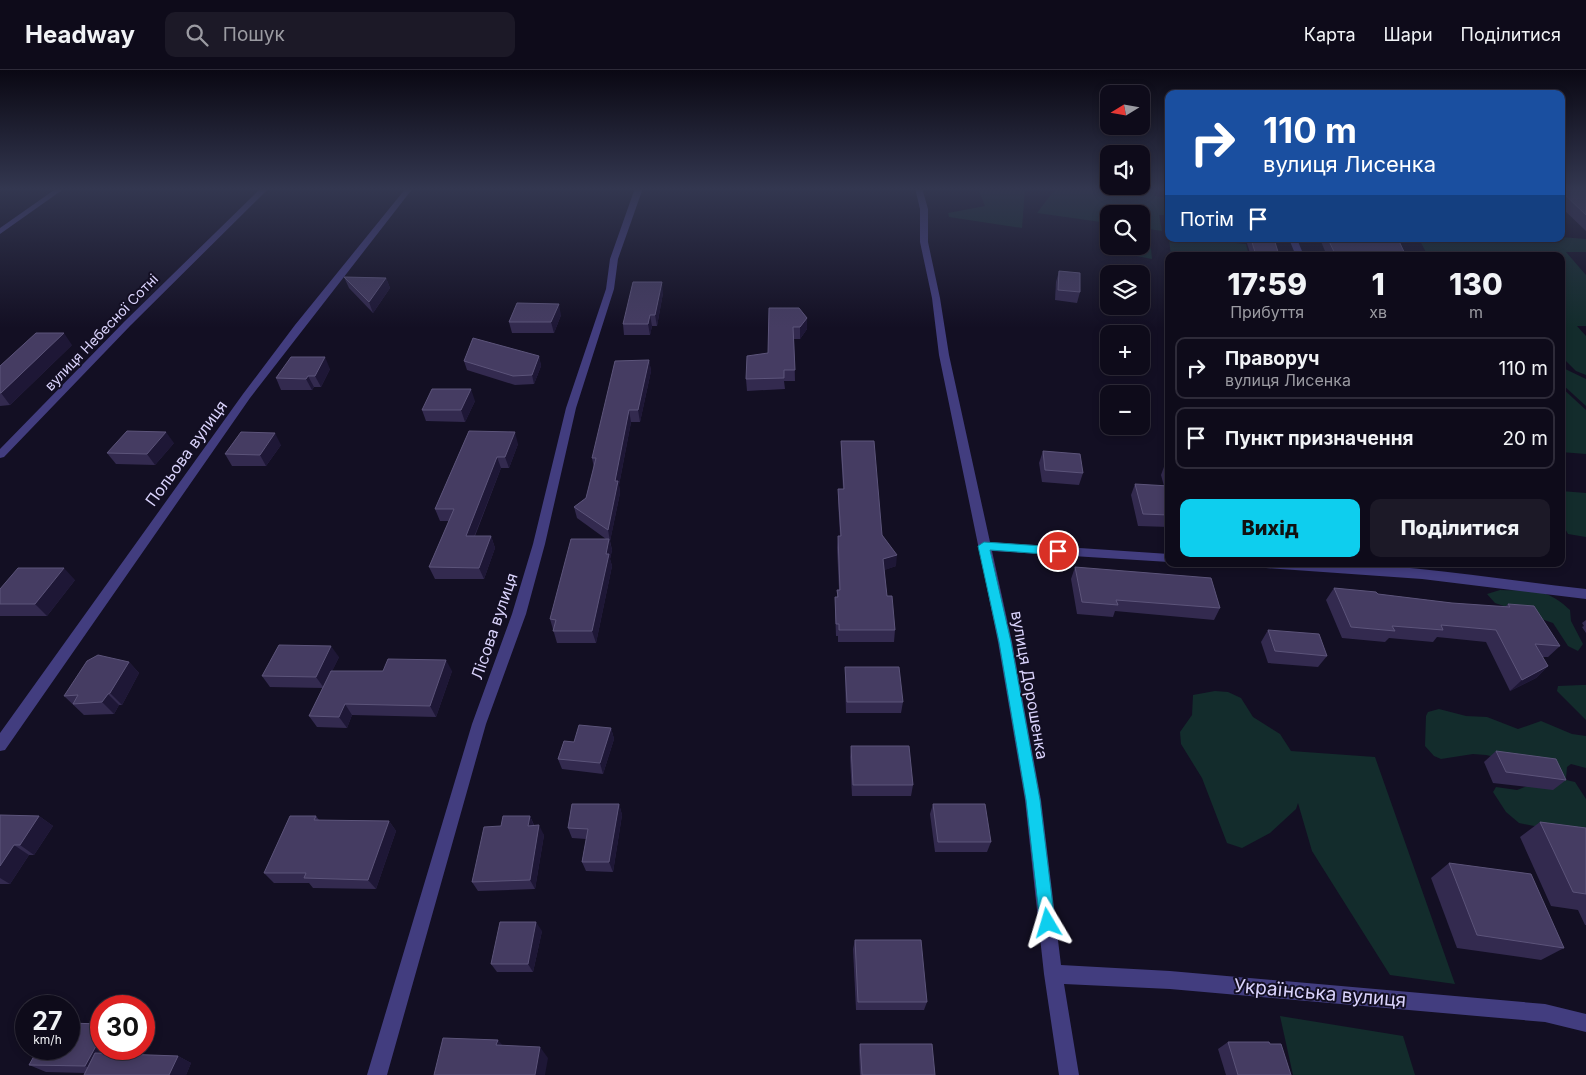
<!DOCTYPE html>
<html lang="uk">
<head>
<meta charset="utf-8">
<style>
	body { margin:0; font-family:Inter,sans-serif; background:#1c1927; color:#f1f3f6; height:100vh; display:flex; flex-direction:column; font-size:19px; white-space:nowrap }
	* { box-sizing:border-box; margin:0 }
	p { font-size:16px; color:#9b9ba2 }
	.icon { flex:none; width:28px; height:28px; fill:none; stroke:currentColor; stroke-width:2; stroke-linecap:round; stroke-linejoin:round }
	.map { position:relative; flex:1; overflow:hidden }
	.sheet { position:absolute; left:1165px; top:182px; width:400px; height:315px; display:flex; flex-direction:column; background:#0e0b1a; border-radius:10px; box-shadow:0 2px 8px #0003,0 0 0 1px #2e2b39 }
	.sheet>* { flex:none }
	.guide { position:absolute; left:1165px; top:20px; width:400px; height:152px; border-radius:10px; box-shadow:0 2px 8px #0003,0 0 0 1px #2e2b39; background:#1a4fa0; color:#fff; overflow:hidden }
	.needle { width:32px; rotate:259deg }
	.tools { position:absolute; left:1100px; top:15px; display:grid; gap:10px }
	.tools a { display:grid; place-items:center; width:50px; height:50px; border-radius:10px; background:#0e0b1a; box-shadow:0 2px 8px #0003,0 0 0 1px #2e2b39; font-size:25px }
	.speed { position:absolute; left:15px; top:925px; display:flex; gap:10px; font-size:25px; font-weight:700; text-align:center }
	.speed>* { display:grid; place-content:center; width:65px; height:65px; border-radius:50%; background:#0e0b1a; box-shadow:0 2px 8px #0003,0 0 0 1px #2e2b39; line-height:1 }
	.speed small { font-size:12px; font-weight:400 }
	.speed .limit { border:8px solid #d22; background:#fff; color:#111 }
	.pin { position:absolute; display:grid; place-items:center; width:42px; height:42px; color:#fff; margin:-21px; border:2px solid #fff; border-radius:50%; box-shadow:0 1px 5px #0007 }
	.me { position:absolute; width:55px; margin:-28px; rotate:353deg; stroke-linejoin:round; filter:drop-shadow(0 0 4px #0008) }
	.turn { display:flex; align-items:center; gap:18px; height:105px; padding:0 15px; font-size:22px }
	.turn .icon { width:65px; height:65px; stroke-width:2.5 }
	.turn b { display:block; font-size:35px; line-height:42px }
	.then { display:flex; align-items:center; height:48px; padding:0 15px; background:#0003; gap:10px; font-size:19px }
	.eta { display:flex; justify-content:space-evenly; align-items:center; height:85px; text-align:center }
	.eta b { font-size:30px; font-weight:800; line-height:35px }
	.action { display:flex; gap:10px; margin-top:auto; padding:10px 15px }
	.action a { flex:1; height:58px; border-radius:10px; background:#0eceee; color:#111; font-size:20px; font-weight:800; line-height:58px; text-align:center }
	.action a+a { background:#1c1927; color:#f1f3f6 }
	ul { padding:0; list-style:none }
	li { display:flex; align-items:center; gap:15px; height:62px; margin:0 10px 8px; padding:0 5px; border:2px solid #2e2b39; border-radius:10px }
	li div { flex:1 }
	li b { display:block; font-size:19px }
	li em { font-style:normal }
	header { display:flex; align-items:center; gap:30px; box-sizing:border-box; height:70px; padding:0 25px; background:#0e0b1a; border-bottom:1px solid #2e2b39 }
	header strong { font-size:24px }
	nav { display:flex; gap:28px; margin-inline-start:auto; font-size:18px }
	.search { width:350px; height:45px; background:#1c1927; display:flex; align-items:center; gap:12px; box-sizing:border-box; padding:0 18px; border-radius:10px; color:#9b9ba2; font-size:19px }
	.map>svg:first-child { display:block }
	.green { fill:#132c2c; fill-rule:evenodd }
	.lines { fill:none; stroke-linecap:round; stroke-linejoin:round }
	.minor { fill:#423d7f; fill-rule:evenodd }
	.wall { fill:#332a4f }
	.shaded-wall { fill:#1e1736 }
	.building { fill:#453c62; stroke:#5c547a }
	.route { fill:#0eceee; stroke:#09869b }
	.labels { text-anchor:middle; dominant-baseline:central; stroke-width:4; stroke-linejoin:round; paint-order:stroke }
	.far-street-label { font-size:14px; fill:#dad3fc; stroke:#130f23 }
	.street-label { font-size:16px; fill:#dad3fc; stroke:#130f23 }
	.near-street-label { font-size:19px; fill:#dad3fc; stroke:#130f23 }
</style>
</head>
<body>
<header>
<strong>Headway</strong>
<div class="search"><svg class="icon" aria-label="search" viewBox="0 0 24 24"><circle cx="10" cy="10" r="6"/><path d="M15 15l6 6"/></svg>Пошук</div>
<nav><a>Карта</a><a>Шари</a><a>Поділитися</a></nav>
</header>
<div class="map">
<svg width="1586" height="1005" viewBox="0 0 1586 1005">
	<rect width="100%" height="100%" fill="#130f23"/>
	<g class="green">
		<path d="M1056,118H1154L1155,126L1169,128V145H1159L1162,161L1149,159L1152,189L1100,179L1101,152L1037,143ZM1109,144H1141V176H1109Z"/>
		<path d="M978,119H1025L1022,158L949,147L948,143L985,136Z"/>
		<path d="M1561,167L1586,169V182H1566L1586,205V256H1577L1586,266V305L1576,301L1561,286V186H1428L1419,169H1561Z"/>
		<path d="M1169,169H1195L1246,174L1249,186H1171Z"/>
		<path d="M1561,297L1586,309V336L1562,314Z"/>
		<path d="M1561,317L1586,340V384L1561,382Z"/>
		<path d="M1561,421L1586,423V467L1568,464L1561,451Z"/>
		<path d="M1500,520C1532,521 1546,517 1570,540L1571,551L1583,574L1578,581L1568,576L1553,553L1495,533L1487,524Z"/>
		<path d="M1582,615H1586V650L1557,621L1558,616Z"/>
		<path d="M1215,621L1228,622L1241,628L1253,647L1280,664L1291,681L1375,687L1455,914L1390,905L1312,781L1298,733L1296,739L1270,763L1242,778L1227,773L1202,708L1181,674L1180,662L1192,645L1193,625Z"/>
		<path d="M1439,639L1466,646L1487,647L1518,659L1541,651L1572,664L1586,666V698L1571,694L1567,697L1566,708L1562,709L1575,712L1586,729V773L1549,759L1519,753L1506,742L1493,722L1496,717L1517,720L1543,710L1517,692L1486,685L1473,684L1441,689L1434,686L1425,676L1426,646L1428,642Z"/>
		<path d="M1280,946L1403,966L1415,1005H1293Z"/>
	</g>
	<g class="lines">
		<g class="minor">
			<path d="M57,118H65L0,164V158Z"/>
			<path d="M261,118H269L130,256L4,387L0,388V379L124,252Z"/>
			<path d="M406,118H413L250,328L5,680L0,681V663L243,324L295,255Z"/>
			<path d="M635,118H643L618,189L614,219L576,338L545,474L526,544L486,654L387,1005H367L472,654L512,544L533,474L566,338L606,219L610,189Z"/>
			<path d="M915,118H922L928,139V172L940,228L949,285L990,472L1169,484V492L992,481L1012,572L1041,730L1061,895L1170,901L1545,934L1586,944V962L1545,952L1170,919L1064,914L1079,1005H1059L1044,904L1025,730L998,572L939,285L932,228L920,172V139Z"/>
			<path d="M1289,169H1297L1304,186H1296Z"/>
			<path d="M1260,494C1365,487 1481,507 1586,519V529L1422,509L1266,498L1262,497Z"/>
		</g>
	</g>
	<g class="wall">
		<path d="M1561,118H1586V161L1561,137Z"/>
		<path d="M1237,169H1274L1279,185V186H1251L1246,170Z"/>
		<path d="M1320,169H1398L1406,186H1327Z"/>
		<path d="M1059,201L1080,222L1077,233L1055,230L1056,212Z"/>
		<path d="M344,207L386,208L390,218L373,243L349,218Z"/>
		<path d="M663,223L657,256H652L650,265H624L623,254Z"/>
		<path d="M769,238L807,248V259L800,269H794L795,311H784L785,319L747,321L746,309L768,283Z"/>
		<path d="M561,245L554,263H512L509,252Z"/>
		<path d="M72,275L10,335L0,336V296Z"/>
		<path d="M539,286L541,296L534,314L515,315L467,300L464,291Z"/>
		<path d="M649,290L651,301L640,352H631L619,415L620,423L610,471L612,480L610,489L612,496L596,573H557L550,549L606,469L577,448L574,437L586,428L594,398L592,388Z"/>
		<path d="M330,299L321,317H314L312,320H281L276,308Z"/>
		<path d="M475,331L465,352L426,351L422,340Z"/>
		<path d="M469,361L518,374L509,398H501L475,466H491L495,478L484,509H435L429,497L449,451H440L435,439Z"/>
		<path d="M841,371L896,496L884,500L887,526L895,560L894,572H838V566H836L835,539V527H837V520H839L837,478L838,466H840L838,431V419H843L841,383Z"/>
		<path d="M174,373L155,395L116,394L107,383Z"/>
		<path d="M281,375L266,396H232L225,384Z"/>
		<path d="M1043,381L1083,403L1079,415L1042,412L1039,393Z"/>
		<path d="M1165,394H1169V457L1138,456L1131,425L1135,414L1164,416L1161,405Z"/>
		<path d="M1075,497L1220,538L1214,550L1115,541L1113,547L1077,544L1071,509Z"/>
		<path d="M75,510L47,546H0V519Z"/>
		<path d="M1334,518L1378,524L1452,533L1505,537L1508,534L1560,576L1548,587H1542L1548,596L1536,608L1510,621L1486,572L1437,567L1433,572L1389,568L1385,572L1342,568L1326,530Z"/>
		<path d="M1586,550V563L1582,557L1584,556L1582,553Z"/>
		<path d="M1268,560L1327,586L1318,597L1268,593L1261,572Z"/>
		<path d="M339,587L332,601H452L436,647L352,645L347,658L317,657L309,646L323,618L270,617L262,606Z"/>
		<path d="M129,592L139,603L122,635H119L114,644L84,645L64,626Z"/>
		<path d="M845,597L903,632L901,643H846L845,608Z"/>
		<path d="M611,658L614,669L603,704L562,699L558,689L574,672Z"/>
		<path d="M851,676L913,715L911,726H852L850,687Z"/>
		<path d="M1496,681L1566,710L1553,720L1493,713L1484,692Z"/>
		<path d="M619,734L622,745L613,802L586,801L582,792L586,769L572,768L568,758Z"/>
		<path d="M933,734L991,772L987,782H935L930,744Z"/>
		<path d="M0,745L39,746L53,756L34,785H29L10,814H0Z"/>
		<path d="M316,746L319,750L389,751L396,761L376,819L313,818L309,813H274L264,803Z"/>
		<path d="M530,746L534,755L544,765L535,819L478,821L472,812L501,756Z"/>
		<path d="M1540,752L1586,758V855H1585L1578,840L1551,836L1520,767Z"/>
		<path d="M1449,793L1564,878L1541,890L1457,878L1431,808Z"/>
		<path d="M542,861L533,902H497L491,894Z"/>
		<path d="M855,870L927,932L924,940H856L853,879Z"/>
		<path d="M1228,972L1270,974L1291,1005H1226L1218,979Z"/>
		<path d="M860,974L935,1005H860L859,981Z"/>
		<path d="M111,984L178,986L191,993L186,1005H84L85,1003L46,1002L29,995Z"/>
	</g>
	<g class="shaded-wall">
		<path d="M386,208L390,218L373,243L369,232Z"/>
		<path d="M662,212L663,223L657,256L655,245Z"/>
		<path d="M559,234L561,245L554,263L551,252Z"/>
		<path d="M650,245L652,256L650,265L648,254Z"/>
		<path d="M807,248V259L800,269V257Z"/>
		<path d="M64,263L72,275L10,335L1,323Z"/>
		<path d="M539,286L541,296L534,314L532,305Z"/>
		<path d="M325,287L330,299L321,317L315,306Z"/>
		<path d="M649,290L651,301L640,352L638,340Z"/>
		<path d="M308,306L314,317L312,320L306,309Z"/>
		<path d="M471,319L475,331L465,352L461,340Z"/>
		<path d="M629,340L631,352L619,415L620,423L610,471L608,460L615,411Z"/>
		<path d="M166,362L174,373L155,395L147,384Z"/>
		<path d="M515,362L518,374L509,398L505,387Z"/>
		<path d="M275,363L281,375L266,396L260,385Z"/>
		<path d="M497,387L501,398L470,477L466,466Z"/>
		<path d="M491,466L495,478L484,509L479,498Z"/>
		<path d="M609,469L612,480L610,489L612,496L596,573L592,561Z"/>
		<path d="M897,485L896,496L882,501L883,489Z"/>
		<path d="M64,498L75,510L47,546L35,534Z"/>
		<path d="M331,576L339,587L324,618L316,607Z"/>
		<path d="M446,590L452,601L436,647L430,636Z"/>
		<path d="M129,592L139,603L122,635L110,623Z"/>
		<path d="M1548,596L1536,608L1510,621L1522,610Z"/>
		<path d="M108,624L119,635L114,644L102,632Z"/>
		<path d="M345,634L352,645L347,658L339,647Z"/>
		<path d="M611,658L614,669L603,704L600,693Z"/>
		<path d="M619,734L622,745L613,802L609,792Z"/>
		<path d="M39,746L53,756L34,785L20,775Z"/>
		<path d="M530,746L534,756H528Z"/>
		<path d="M389,751L396,761L376,819L368,810Z"/>
		<path d="M539,755L544,765L535,819L530,810Z"/>
		<path d="M14,775L29,785L10,814L0,808V796Z"/>
		<path d="M536,852L542,861L533,902L528,894Z"/>
		<path d="M101,967V979H114L101,1003L85,996Z"/>
		<path d="M498,970L507,980L496,975Z"/>
		<path d="M540,977L548,988L545,1005H535Z"/>
		<path d="M178,986L191,993L186,1005H169Z"/>
	</g>
	<g class="building">
		<path d="M1561,118H1586V145L1561,121Z"/>
		<path d="M1251,169H1274L1279,185L1255,182Z"/>
		<path d="M1328,169H1398L1406,186H1336Z"/>
		<path d="M1059,201L1080,203V222L1058,220Z"/>
		<path d="M344,207L386,208L369,232Z"/>
		<path d="M633,212H662L655,245H650L648,254H623Z"/>
		<path d="M517,233L559,234L551,252H509Z"/>
		<path d="M769,238H799L807,248L800,257H793L795,300H784V308L746,309L747,286L768,283Z"/>
		<path d="M36,263H64L1,323H0V296Z"/>
		<path d="M473,268L539,286L532,305L513,306L464,291Z"/>
		<path d="M291,287H325L315,306H308L306,309L276,308Z"/>
		<path d="M649,290L638,340H629L615,411H618L608,460L574,437L586,428L596,388H592L615,291Z"/>
		<path d="M432,319H471L461,340H422Z"/>
		<path d="M127,361L166,362L147,384L107,383Z"/>
		<path d="M469,361L515,362L505,387H497L466,466H491L479,498L429,497L454,439H435Z"/>
		<path d="M241,362L275,363L260,385L225,384Z"/>
		<path d="M841,371H874L882,465L897,485L883,489L887,526H892L895,560H839V554H836L835,527H838L837,520H840L838,466H841L838,419H844Z"/>
		<path d="M1043,381L1080,384L1083,403L1045,400Z"/>
		<path d="M1165,394H1169V406Z"/>
		<path d="M1135,414L1169,416V445L1143,444Z"/>
		<path d="M571,469H609L606,484H609L592,561H553L556,550L550,549Z"/>
		<path d="M1075,497L1211,508L1220,538L1116,530L1118,535L1082,532Z"/>
		<path d="M18,498H64L35,534H0V519Z"/>
		<path d="M1334,518L1376,522L1378,524L1452,533L1510,537L1508,534L1534,536L1560,576L1535,574L1548,596L1522,610L1496,560L1441,555L1443,560L1392,556L1395,561L1351,557Z"/>
		<path d="M1268,560L1319,564L1327,586L1275,581Z"/>
		<path d="M279,575L331,576L316,607L262,606Z"/>
		<path d="M98,585L129,592L110,623L108,624L102,632L73,634L78,625L64,626L87,591Z"/>
		<path d="M388,589L446,590L430,636L345,634L339,647L309,646L331,601H383Z"/>
		<path d="M845,597H899L903,632H847Z"/>
		<path d="M579,655L611,658L600,693L558,689L564,671L574,672Z"/>
		<path d="M851,676H909L913,715H853Z"/>
		<path d="M1496,681L1556,689L1566,710L1506,702Z"/>
		<path d="M572,734H619L609,792H582L588,759L568,758Z"/>
		<path d="M933,734H985L991,772H938Z"/>
		<path d="M0,745L39,746L20,775H14L0,796Z"/>
		<path d="M290,746H316L314,750L389,751L368,810L304,808L306,803H264Z"/>
		<path d="M503,746H530L528,756L539,755L530,810L472,812L484,757L501,756Z"/>
		<path d="M1540,752L1586,758V824L1573,822Z"/>
		<path d="M1449,793L1531,804L1564,878L1477,865Z"/>
		<path d="M500,852H536L528,894H491Z"/>
		<path d="M855,870H921L927,932H858Z"/>
		<path d="M69,953L101,954V967L85,996L29,995L38,979H69Z"/>
		<path d="M443,968L498,970L496,975L540,977L535,1005H434Z"/>
		<path d="M1228,972H1269L1270,974H1281L1291,1005H1238Z"/>
		<path d="M860,974H932L935,1005H862Z"/>
		<path d="M95,983L178,986L169,1005H84Z"/>
	</g>
	<linearGradient id="sky" x2="0" y2="1"><stop stop-color="#0a0813"/><stop offset="0.46" stop-color="#333750"/><stop offset="1" stop-color="#333750" stop-opacity="0"/></linearGradient>
	<rect width="1586" height="258" fill="url(#sky)"/>
	<path class="route" d="M984,472L1058,477L1064,481L1058,485L990,480L1011,572L1040,730L1055,853L1053,858L1048,860L1042,858L1040,853L1026,730L999,572L978,476Z"/>
	<g class="labels">
		<g class="far-street-label">
			<text transform="translate(101 262) rotate(-46)">вулиця Небесної Сотні</text>
		</g>
		<g class="street-label">
			<text transform="translate(186 383) rotate(-54)">Польова вулиця</text>
			<text transform="translate(494 556) rotate(-71)">Лісова вулиця</text>
			<text transform="translate(1030 615) rotate(80)">вулиця Дорошенка</text>
		</g>
		<g class="near-street-label">
			<text transform="translate(1320 923) rotate(5)">Українська вулиця</text>
		</g>
	</g>
</svg>
<div class="tools">
<a><svg class="needle" viewBox="-14 -14 28 28"><path d="M0-13l5 13h-10z" fill="#e53935"/><path d="M0 13l5-13h-10z" fill="#9b9ba2"/></svg></a>
<a><svg class="icon" aria-label="sound" viewBox="0 0 24 24"><path d="M4 9h4l5-4v14l-5-4H4zM17 9q2 3 0 6"/></svg></a>
<a><svg class="icon" aria-label="search" viewBox="0 0 24 24"><circle cx="10" cy="10" r="6"/><path d="M15 15l6 6"/></svg></a>
<a><svg class="icon" aria-label="layers" viewBox="0 0 24 24"><path d="M12 4l9 5-9 5-9-5zM3 14l9 5 9-5"/></svg></a>
<a>+</a>
<a>−</a>
</div>
<div class="speed"><div>27<small>km/h</small></div><div class="limit">30</div></div>
<div class="pin" style="left:1058px;top:481px;background:#d93025"><svg class="icon" aria-label="arrive" viewBox="0 0 24 24"><path d="M6 21V4h12l-3 4 3 4H6"/></svg></div>
<svg class="me" style="left:1048px;top:853px" viewBox="-20 -20 40 40"><path d="M0-17L14 15 0 8-14 15z" fill="#0eceee" stroke="#fff" stroke-width="4"/></svg>
<div class="guide">
<div class="turn"><svg class="icon" aria-label="right" viewBox="0 0 24 24"><path d="M7 20v-9h11M14 6l5 5-5 5"/></svg><div><b>110 m</b>вулиця Лисенка</div></div>
<div class="then">Потім<svg class="icon" aria-label="arrive" viewBox="0 0 24 24"><path d="M6 21V4h12l-3 4 3 4H6"/></svg></div>
</div>
<section class="sheet">
<div class="eta">
<div><b>17:59</b><p>Прибуття</p></div>
<div><b>1</b><p>хв</p></div>
<div><b>130</b><p>m</p></div>
</div>
<ul>
<li><svg class="icon" aria-label="right" viewBox="0 0 24 24"><path d="M7 20v-9h11M14 6l5 5-5 5"/></svg><div><b>Праворуч</b><p>вулиця Лисенка</p></div><em>110 m</em></li>
<li><svg class="icon" aria-label="arrive" viewBox="0 0 24 24"><path d="M6 21V4h12l-3 4 3 4H6"/></svg><div><b>Пункт призначення</b></div><em>20 m</em></li>
</ul>
<div class="action"><a>Вихід</a><a>Поділитися</a></div>
</section>
</div>
</body>
</html>
